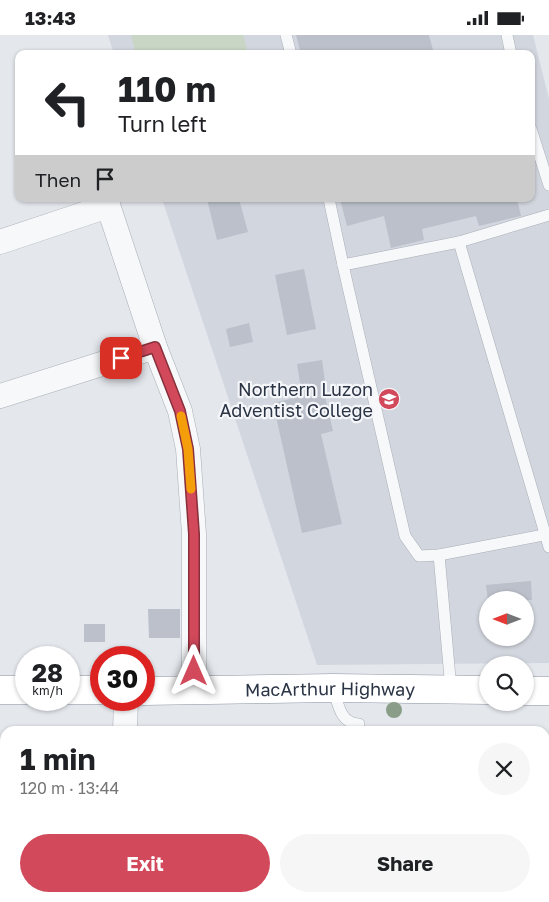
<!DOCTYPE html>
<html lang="en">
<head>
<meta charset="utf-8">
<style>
	body { margin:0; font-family:"Golos Text",sans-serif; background:#f6f6f6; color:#202124; height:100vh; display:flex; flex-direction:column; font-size:19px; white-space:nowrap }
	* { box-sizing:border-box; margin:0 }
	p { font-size:16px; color:#757577 }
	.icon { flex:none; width:28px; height:28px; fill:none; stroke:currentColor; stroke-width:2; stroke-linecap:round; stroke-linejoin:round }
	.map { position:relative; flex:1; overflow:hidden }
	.sheet { position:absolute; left:0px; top:691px; width:550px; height:176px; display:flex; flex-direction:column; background:#fff; border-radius:15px 15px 0 0; box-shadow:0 1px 4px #0004 }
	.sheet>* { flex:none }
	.top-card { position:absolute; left:15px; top:15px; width:520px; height:152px; border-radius:10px; box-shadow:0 1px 4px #0004; background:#fff; color:#202124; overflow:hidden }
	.needle { width:32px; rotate:270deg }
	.buttons { position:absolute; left:479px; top:556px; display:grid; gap:10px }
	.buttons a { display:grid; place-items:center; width:55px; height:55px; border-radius:50%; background:#fff; box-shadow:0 1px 4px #0004; font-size:25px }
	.speed { position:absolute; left:15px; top:611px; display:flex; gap:10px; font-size:25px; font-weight:700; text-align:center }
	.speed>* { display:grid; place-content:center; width:65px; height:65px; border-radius:50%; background:#fff; box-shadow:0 1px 4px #0004; line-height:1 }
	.speed small { font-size:12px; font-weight:400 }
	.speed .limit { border:8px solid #d22; background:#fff; color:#111 }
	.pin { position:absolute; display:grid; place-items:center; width:42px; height:42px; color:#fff; margin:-21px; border-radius:10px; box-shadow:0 2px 8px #0006 }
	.me { position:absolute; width:55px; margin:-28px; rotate:0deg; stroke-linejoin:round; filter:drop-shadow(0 0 4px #0008) }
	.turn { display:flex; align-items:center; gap:18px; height:105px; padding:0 20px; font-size:22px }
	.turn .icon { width:65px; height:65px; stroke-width:2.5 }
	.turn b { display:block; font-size:35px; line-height:42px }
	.then { display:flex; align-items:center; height:48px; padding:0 20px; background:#0003; gap:10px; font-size:19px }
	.round { display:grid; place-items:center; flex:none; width:52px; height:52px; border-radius:26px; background:#f6f6f6 }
	.head { display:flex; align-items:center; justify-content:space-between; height:85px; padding:0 20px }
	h1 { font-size:30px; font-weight:700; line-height:38px }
	.primary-button { display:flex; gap:10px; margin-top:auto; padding:10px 20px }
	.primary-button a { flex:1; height:58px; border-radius:30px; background:#d1495b; color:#fff; font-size:20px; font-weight:700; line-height:58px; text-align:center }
	.primary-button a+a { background:#f6f6f6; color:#202124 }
	.status { display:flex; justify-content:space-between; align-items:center; height:35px; padding:0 25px; background:#fff; direction:ltr }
	.status svg { height:14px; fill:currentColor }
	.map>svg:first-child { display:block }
	.built { fill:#d2d6de; fill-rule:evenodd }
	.green { fill:#c9d6c5 }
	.building { fill:#bbc0ca }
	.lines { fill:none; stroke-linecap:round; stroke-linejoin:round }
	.lane-casing { stroke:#a9aeb7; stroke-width:12 }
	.street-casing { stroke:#a9aeb7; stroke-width:25 }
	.highway-casing { stroke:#8b94a3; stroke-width:29 }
	.lane { stroke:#f7f8fa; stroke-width:11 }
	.street { stroke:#f7f8fa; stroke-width:24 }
	.highway { stroke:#fff; stroke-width:28 }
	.tree { fill:#899d89 }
	.route-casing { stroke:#882f3b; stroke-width:12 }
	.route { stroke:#d1495b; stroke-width:9 }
	.slow { stroke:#f59e0b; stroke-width:9 }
	.labels { text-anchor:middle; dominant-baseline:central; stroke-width:4.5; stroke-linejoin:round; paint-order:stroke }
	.poi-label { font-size:18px; fill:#2b3445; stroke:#f4f6f9; text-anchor:end }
	.street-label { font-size:18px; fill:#2b3445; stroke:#f4f6f9 }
</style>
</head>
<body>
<div class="status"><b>13:43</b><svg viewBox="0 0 49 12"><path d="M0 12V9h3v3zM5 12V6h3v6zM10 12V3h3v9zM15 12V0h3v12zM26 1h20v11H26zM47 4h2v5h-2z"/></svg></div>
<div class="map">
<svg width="549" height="867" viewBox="0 0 549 867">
	<rect width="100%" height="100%" fill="#e4e7ec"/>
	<path class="built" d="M108,0H533L549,64V628L317,630L162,164H531V19H114ZM488,565H525V602H488Z"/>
	<path class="green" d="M131,0H243L248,19H136Z"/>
	<g class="building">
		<path d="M296,0H429L434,19H301Z"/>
		<path d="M207,164H239L248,197L217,205Z"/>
		<path d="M340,164H517L521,181L479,191L476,181L422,194L424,205L391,213L384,181L347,191Z"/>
		<path d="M304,234L316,294L287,300L275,240Z"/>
		<path d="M249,288L253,307L230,312L226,294Z"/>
		<path d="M322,325L325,347L322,348L333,396L321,399L342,489L302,498L273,368L302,361L297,329Z"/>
		<path d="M531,546L532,565H488L486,550Z"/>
		<path d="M148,574H180V603H149Z"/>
		<rect x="84" y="589" width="21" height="18"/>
	</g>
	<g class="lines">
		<g class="lane-casing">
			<g id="lane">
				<path d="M286,0L291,19"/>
				<path d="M507,0L511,19"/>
				<path d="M531,94L549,150"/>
				<path d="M329,164L343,230L459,207L549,180"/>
				<path d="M459,207L549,512"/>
				<path d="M343,230L405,501L419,521L439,520L549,499"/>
				<path d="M439,520L451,654"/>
				<path d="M333,653C338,668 340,689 359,689"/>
			</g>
		</g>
		<g class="street-casing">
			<g id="street">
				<path d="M106,164L155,312L180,376L188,414L194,499V656"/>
				<path d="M0,207L108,171"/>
				<path d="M0,361L155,312"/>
				<path d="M125,696L126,665"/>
				<path d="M133,862L135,867"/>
				<path d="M58,867L63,862"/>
			</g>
		</g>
		<g class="highway-casing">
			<g id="highway">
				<path d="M0,655H26"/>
				<path d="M69,655H101"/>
				<path id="s1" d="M144,656L333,653L488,655"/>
				<path d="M525,656H549"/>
			</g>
		</g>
		<use href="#lane" class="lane"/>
		<use href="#street" class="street"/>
		<use href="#highway" class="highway"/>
	</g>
	<circle class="tree" cx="394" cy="675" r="8"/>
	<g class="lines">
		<g class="route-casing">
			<path id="route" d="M121,323L155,312L180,376L188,414L194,499V636"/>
		</g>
		<use href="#route" class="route"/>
		<path class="slow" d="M181,381L188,414L191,454"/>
	</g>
	<defs>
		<g id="school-disc" transform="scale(1.125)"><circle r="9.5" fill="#d1495b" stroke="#f4f6f9"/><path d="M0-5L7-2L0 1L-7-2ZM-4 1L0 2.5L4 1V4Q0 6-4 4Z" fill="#fff"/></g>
	</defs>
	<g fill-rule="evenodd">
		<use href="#school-disc" x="389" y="364"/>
	</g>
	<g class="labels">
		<g class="poi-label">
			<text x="373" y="354">Northern Luzon<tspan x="373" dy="21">Adventist College</tspan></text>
		</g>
		<g class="street-label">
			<text stroke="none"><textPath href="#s1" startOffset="186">MacArthur Highway</textPath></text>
		</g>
	</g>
</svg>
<div class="buttons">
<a><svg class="needle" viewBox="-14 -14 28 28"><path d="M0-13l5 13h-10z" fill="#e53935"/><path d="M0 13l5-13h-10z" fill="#757577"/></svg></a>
<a><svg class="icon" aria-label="search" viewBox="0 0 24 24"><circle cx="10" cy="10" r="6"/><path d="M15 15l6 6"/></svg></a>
</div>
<div class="speed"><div>28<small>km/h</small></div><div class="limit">30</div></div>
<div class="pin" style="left:121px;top:323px;background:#d93025"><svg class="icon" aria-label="arrive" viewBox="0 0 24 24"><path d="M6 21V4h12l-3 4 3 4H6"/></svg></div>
<svg class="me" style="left:194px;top:636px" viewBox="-20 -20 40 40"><path d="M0-17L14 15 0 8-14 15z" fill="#d1495b" stroke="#fff" stroke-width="4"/></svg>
<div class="top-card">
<div class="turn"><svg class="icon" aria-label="left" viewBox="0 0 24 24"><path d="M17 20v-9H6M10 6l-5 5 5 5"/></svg><div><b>110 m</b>Turn left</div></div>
<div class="then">Then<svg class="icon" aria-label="arrive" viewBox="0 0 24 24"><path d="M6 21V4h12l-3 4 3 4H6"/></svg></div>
</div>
<section class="sheet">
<div class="head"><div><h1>1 min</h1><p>120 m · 13:44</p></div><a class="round"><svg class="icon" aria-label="close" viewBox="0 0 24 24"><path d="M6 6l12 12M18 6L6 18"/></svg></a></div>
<div class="primary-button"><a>Exit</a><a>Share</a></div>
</section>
</div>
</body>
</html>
